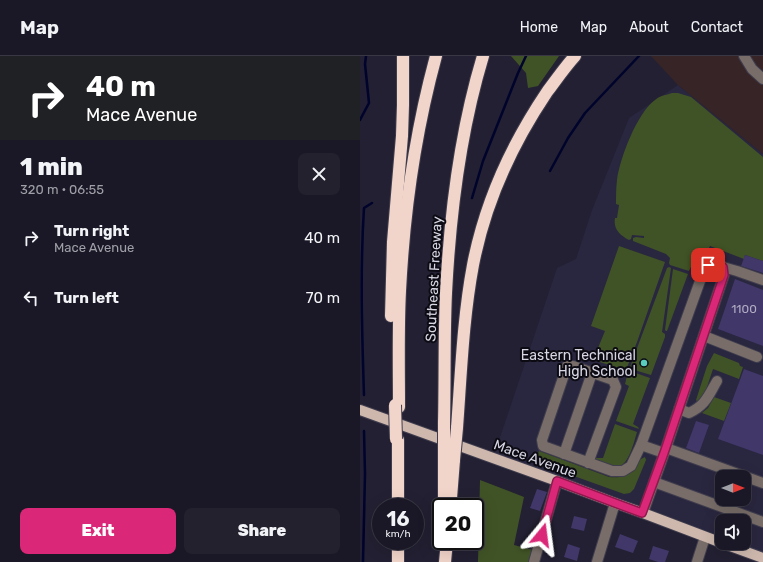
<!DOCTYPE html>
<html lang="en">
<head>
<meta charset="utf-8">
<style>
	body { margin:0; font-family:Rubik,sans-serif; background:#23212e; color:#f1f3f6; height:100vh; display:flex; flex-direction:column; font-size:15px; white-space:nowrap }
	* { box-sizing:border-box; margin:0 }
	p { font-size:13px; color:#9fa0a7 }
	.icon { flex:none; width:22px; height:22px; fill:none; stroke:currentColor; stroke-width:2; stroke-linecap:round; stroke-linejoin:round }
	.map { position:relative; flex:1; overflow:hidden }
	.details { display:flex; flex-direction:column; background:#1a1826; width:360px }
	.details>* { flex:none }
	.top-card { background:#202124; color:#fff; overflow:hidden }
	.needle { width:26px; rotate:90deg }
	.fabs { position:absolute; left:355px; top:414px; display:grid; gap:8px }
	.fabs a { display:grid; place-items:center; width:36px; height:36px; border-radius:8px; background:#1a1826; box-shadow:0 4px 16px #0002,0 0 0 1px #383743; font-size:20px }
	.speed { position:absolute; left:12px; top:442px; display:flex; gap:8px; font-size:20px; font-weight:700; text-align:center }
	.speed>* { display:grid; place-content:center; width:52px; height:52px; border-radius:50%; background:#1a1826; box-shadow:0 4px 16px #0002,0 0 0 1px #383743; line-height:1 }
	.speed small { font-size:10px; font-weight:400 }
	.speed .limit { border:2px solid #111; border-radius:6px; background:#fff; color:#111 }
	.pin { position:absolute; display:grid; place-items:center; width:34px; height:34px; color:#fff; margin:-17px; border-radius:8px; box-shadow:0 2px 6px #0006 }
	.me { position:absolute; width:44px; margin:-22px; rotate:16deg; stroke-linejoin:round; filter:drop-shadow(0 0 3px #0008) }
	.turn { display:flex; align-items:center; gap:14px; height:84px; padding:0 20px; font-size:18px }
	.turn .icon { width:52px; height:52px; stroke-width:2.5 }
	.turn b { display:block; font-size:28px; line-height:34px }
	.round { display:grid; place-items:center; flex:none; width:42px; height:42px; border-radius:8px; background:#23212e }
	.summary { display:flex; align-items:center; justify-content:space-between; height:68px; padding:0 20px }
	h1 { font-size:24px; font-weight:800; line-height:30px }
	.action { display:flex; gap:8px; margin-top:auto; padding:8px 20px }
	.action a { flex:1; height:46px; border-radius:8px; background:#db2777; color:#fff; font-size:16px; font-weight:800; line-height:46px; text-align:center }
	.action a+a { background:#23212e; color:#f1f3f6 }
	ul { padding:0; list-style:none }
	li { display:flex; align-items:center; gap:12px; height:60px; padding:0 20px }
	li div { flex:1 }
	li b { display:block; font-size:15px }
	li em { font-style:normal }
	header { display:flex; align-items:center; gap:24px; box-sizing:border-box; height:56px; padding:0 20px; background:#1a1826; border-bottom:1px solid #383743 }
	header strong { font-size:19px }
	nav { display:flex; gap:22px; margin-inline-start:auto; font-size:14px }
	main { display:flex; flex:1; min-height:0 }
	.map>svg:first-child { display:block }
	.built { fill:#29263f; fill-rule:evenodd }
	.industrial { fill:#372427 }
	.green { fill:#405326 }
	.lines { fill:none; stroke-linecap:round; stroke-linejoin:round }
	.stream { stroke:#00032b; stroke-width:2.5 }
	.building { fill:#413769 }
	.minor-casing { stroke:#3f3d4e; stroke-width:12 }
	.major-casing { stroke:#3f3d4e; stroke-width:12 }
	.highway-casing { stroke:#3f3d4e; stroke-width:14 }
	.minor { stroke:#786d68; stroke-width:10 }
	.major { stroke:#ceb8ae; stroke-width:10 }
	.highway { stroke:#f1d5ca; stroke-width:12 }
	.highway-bridge-casing { stroke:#3f3d4e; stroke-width:14; stroke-linecap:butt }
	.highway-bridge { stroke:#f1d5ca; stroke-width:12 }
	.route-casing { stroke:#8e194d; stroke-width:10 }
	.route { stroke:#db2777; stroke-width:7 }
	.poi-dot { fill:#59cebf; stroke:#0c0b13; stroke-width:1.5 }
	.labels { text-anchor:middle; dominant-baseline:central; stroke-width:4; stroke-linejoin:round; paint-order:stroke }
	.number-label { font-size:12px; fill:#b2aec4 }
	.street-label { font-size:14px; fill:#d7d6e3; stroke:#0c0b13 }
	.poi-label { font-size:14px; fill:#d7d6e3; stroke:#0c0b13; text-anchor:end }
</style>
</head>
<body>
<header>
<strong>Map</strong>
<nav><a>Home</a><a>Map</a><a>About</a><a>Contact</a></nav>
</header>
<main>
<section class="details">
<div class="top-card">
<div class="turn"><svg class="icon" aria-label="right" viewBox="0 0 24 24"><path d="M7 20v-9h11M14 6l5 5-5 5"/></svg><div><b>40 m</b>Mace Avenue</div></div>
</div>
<div class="summary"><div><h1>1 min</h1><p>320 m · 06:55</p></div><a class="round"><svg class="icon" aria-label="close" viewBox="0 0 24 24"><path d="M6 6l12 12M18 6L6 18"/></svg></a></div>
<ul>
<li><svg class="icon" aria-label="right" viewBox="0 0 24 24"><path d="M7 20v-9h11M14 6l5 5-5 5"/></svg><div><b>Turn right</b><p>Mace Avenue</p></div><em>40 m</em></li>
<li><svg class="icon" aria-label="left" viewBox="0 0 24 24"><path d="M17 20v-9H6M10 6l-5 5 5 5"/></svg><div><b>Turn left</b></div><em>70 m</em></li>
</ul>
<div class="action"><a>Exit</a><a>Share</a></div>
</section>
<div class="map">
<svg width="403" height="506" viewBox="0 0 403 506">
	<rect width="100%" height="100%" fill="#222032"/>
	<path class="built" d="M318,29L403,98V502L362,487H384V465H362V487L133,402L197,212L216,203L232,154L269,62ZM362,421H384V443H362Z"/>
	<path class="industrial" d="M291,0H403V98L318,29Z"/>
	<g class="green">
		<path d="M151,0H199L178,30L168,32L166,17Z"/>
		<path d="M312,37H318L331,41L403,101V205L385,199L384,203L350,190L343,204L335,202L329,215L310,209L309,207L310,202L306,198L273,185V182L276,181L284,182V180L272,179L271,183L269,184C260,179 253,173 255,162H257L259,149L256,148C256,140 256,132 257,124C260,102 277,57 295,44C299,40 306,39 312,37Z"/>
		<path d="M259,190L305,206L277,286L266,314L233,304L245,275L231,270Z"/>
		<path d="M309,211L311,212L302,276L305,278V281L291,319L271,313L270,311L307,212Z"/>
		<path d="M313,213L328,218L307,275H306L305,274Z"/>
		<path d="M354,297L379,307L380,310L383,311L379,323L353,313L345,337L338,347L336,344L347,310Z"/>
		<path d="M270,315L290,322L273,368L278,371L279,373L256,365L269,330L265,328L268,316Z"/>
		<path d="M354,341L371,347L364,365L342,357L348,352Z"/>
		<path d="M255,368L277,376C274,386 268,413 255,411C249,410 242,407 236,405L235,402H243Z"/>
		<path d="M179,395L249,421C258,422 267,421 274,413C278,407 277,404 285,401L286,404L274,433L270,437L264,438L175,406Z"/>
		<path d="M120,424L164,441L154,489L173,494L170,506H118Z"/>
	</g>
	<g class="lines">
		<g class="stream">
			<path d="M0,64L9,47L5,8L6,0"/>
			<path d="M190,115L208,82L225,57L279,0"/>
			<path d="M112,142L123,105L158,17L166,0"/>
			<path d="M4,339C2,277 0,214 4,152L12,147"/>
			<path d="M3,506L5,418L4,375"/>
		</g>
	</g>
	<g class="building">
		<path d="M385,199L403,205V217L381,210Z"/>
		<path d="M375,223L403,234V290L358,273Z"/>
		<path d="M384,313L403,320V399L358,383Z"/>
		<path d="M336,365L349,369L339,397L326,392Z"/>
		<path d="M177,433L187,436L180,455L170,452Z"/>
		<path d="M214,460L227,463L224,475L211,472Z"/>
		<path d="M260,478L278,485L273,497L255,491Z"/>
		<path d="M208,488L220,492L217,505L204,501Z"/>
		<path d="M293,490L309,495L305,506H298L289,503Z"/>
	</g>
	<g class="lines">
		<g class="minor-casing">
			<g id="minor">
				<path d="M384,0L392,13L403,23"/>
				<path d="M363,211L377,215L403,224"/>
				<path d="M344,280L397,301"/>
				<path d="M319,353L329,357C346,349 348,340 357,325"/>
				<path d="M281,389L304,397"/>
				<path d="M306,392L403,427"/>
				<path d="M204,398L232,317"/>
				<path d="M228,407L256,331L253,324L213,310H207L182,384L183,390L252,415H263L271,410L281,389L344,214C351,206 354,205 363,211L364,219L306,392L283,457"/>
				<path d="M294,426L403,466"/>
				<path d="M174,506L197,425"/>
				<path d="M237,506L255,447"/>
				<path d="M337,506L345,481"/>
			</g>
		</g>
		<g class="major-casing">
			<g id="major">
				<path d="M0,354L197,425L255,447L283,457L362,487"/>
				<path d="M362,487L403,502"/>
			</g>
		</g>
		<g class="highway-casing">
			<g id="highway">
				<path d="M31,260L33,186L42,80L43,49V0"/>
				<path d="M39,351C39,312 38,273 40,235C44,155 55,77 76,0"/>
				<path d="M84,367C85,324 84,280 86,237C90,157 100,76 123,0"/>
				<path d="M97,372C101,318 103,262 113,209C125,147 152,88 187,36C196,24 205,11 215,0"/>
				<path d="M91,442L94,404"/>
				<path d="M38,451V384"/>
				<path d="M84,451V400"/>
				<path d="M38,506V485"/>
				<path d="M85,506L87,485"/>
			</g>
		</g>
		<use href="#minor" class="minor"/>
		<use href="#major" class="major"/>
		<use href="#highway" class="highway"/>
		<g class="highway-bridge-casing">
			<g id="highway-bridge">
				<path d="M35,349L36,383"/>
				<path d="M84,367V400"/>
				<path d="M94,404L97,372"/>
			</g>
		</g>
		<use href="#highway-bridge" class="highway-bridge"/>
	</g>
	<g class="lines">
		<g class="route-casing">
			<path id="route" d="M182,479L197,425L255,447L282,457L304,397L364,219L363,211C357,206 356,206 348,209"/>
		</g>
		<use href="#route" class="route"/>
	</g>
	<circle class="poi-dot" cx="284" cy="307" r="4"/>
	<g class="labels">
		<g class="number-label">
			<text x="384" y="253">1100</text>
		</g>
		<g class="street-label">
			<text transform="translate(74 223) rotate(-87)">Southeast Freeway</text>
			<text transform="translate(175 403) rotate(20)">Mace Avenue</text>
		</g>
		<g class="poi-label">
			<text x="276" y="299">Eastern Technical<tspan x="276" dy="16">High School</tspan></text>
		</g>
	</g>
</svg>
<div class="fabs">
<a><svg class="needle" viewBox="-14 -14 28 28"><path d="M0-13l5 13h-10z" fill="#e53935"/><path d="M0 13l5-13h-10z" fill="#9fa0a7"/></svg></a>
<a><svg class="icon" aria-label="sound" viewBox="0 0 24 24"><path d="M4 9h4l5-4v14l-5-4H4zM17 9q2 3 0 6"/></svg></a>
</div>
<div class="speed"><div>16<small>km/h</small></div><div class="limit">20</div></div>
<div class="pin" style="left:348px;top:209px;background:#d93025"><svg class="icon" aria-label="arrive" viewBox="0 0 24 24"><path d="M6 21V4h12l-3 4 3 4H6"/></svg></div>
<svg class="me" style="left:182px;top:479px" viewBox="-20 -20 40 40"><path d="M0-17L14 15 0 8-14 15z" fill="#db2777" stroke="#fff" stroke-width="4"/></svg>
</div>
</main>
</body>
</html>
